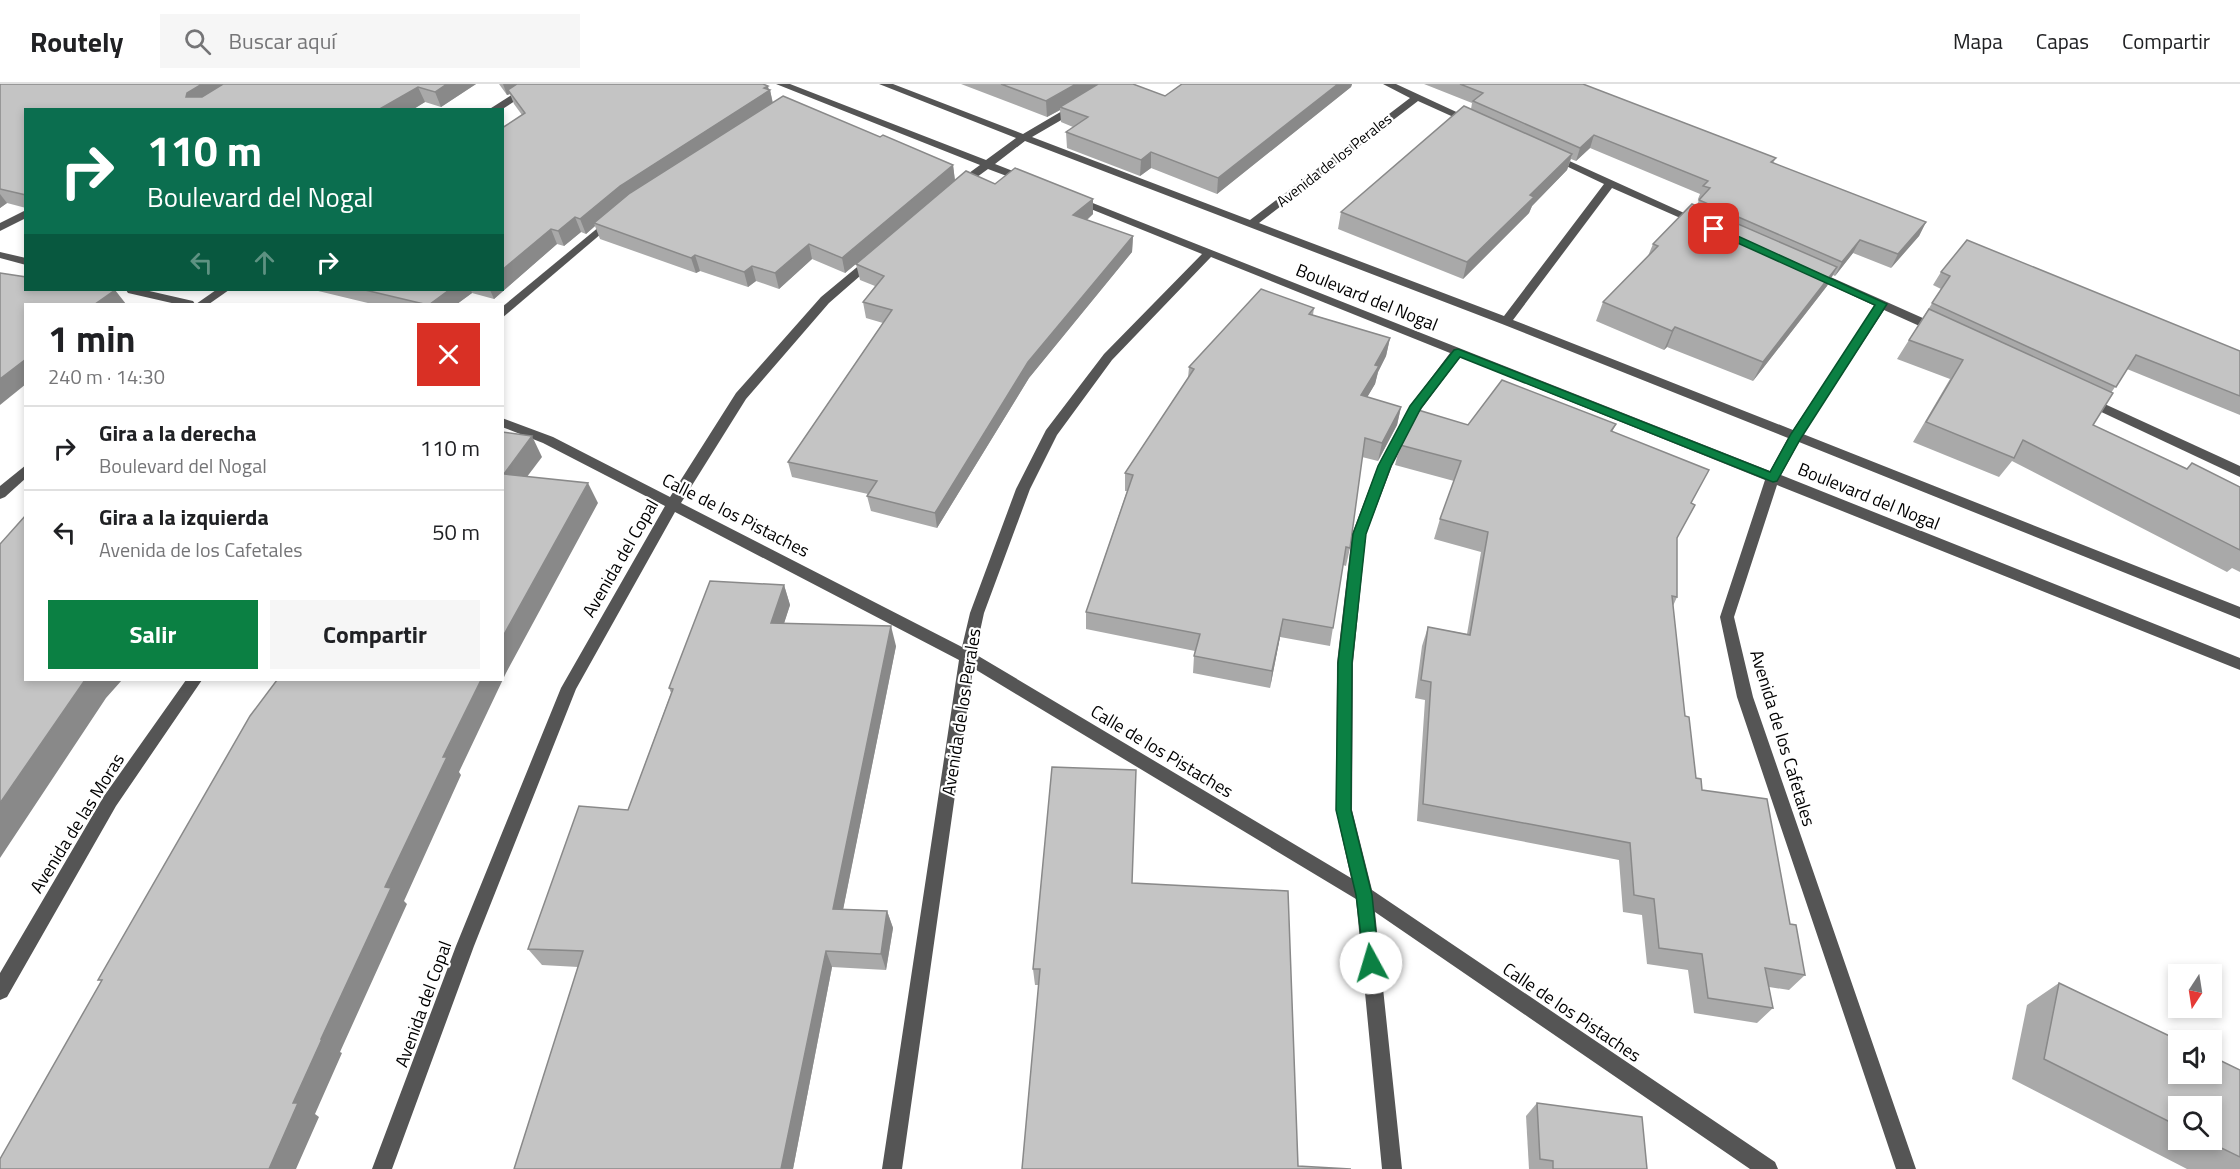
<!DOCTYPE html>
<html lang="es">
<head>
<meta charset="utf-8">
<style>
	body { margin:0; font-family:"Titillium Web",sans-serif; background:#f6f6f6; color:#202124; height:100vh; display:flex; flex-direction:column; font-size:22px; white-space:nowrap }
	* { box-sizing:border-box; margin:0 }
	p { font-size:20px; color:#757577 }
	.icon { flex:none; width:33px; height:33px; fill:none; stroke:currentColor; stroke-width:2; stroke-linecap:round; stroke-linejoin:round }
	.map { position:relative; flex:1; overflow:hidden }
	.side { position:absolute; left:24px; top:219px; width:480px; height:378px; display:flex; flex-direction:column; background:#fff; border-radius:0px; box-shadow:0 3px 9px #0003 }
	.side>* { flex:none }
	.guide { position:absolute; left:24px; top:24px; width:480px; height:183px; border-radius:0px; box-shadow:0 3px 9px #0003; background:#0b6e4f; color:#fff; overflow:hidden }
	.needle { width:39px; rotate:192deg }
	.buttons { position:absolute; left:2168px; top:880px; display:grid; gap:12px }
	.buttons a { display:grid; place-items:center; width:54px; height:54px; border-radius:0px; background:#fff; box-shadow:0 3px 9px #0003; font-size:30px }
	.pin { position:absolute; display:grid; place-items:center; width:51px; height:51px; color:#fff; margin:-26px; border-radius:12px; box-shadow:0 3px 9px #0006 }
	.me { position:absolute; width:66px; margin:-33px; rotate:354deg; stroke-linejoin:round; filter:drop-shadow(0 0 4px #0008) }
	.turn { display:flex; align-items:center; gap:21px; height:126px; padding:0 24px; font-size:27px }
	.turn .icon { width:78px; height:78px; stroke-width:2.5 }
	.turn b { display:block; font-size:42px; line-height:51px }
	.lanes { display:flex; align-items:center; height:57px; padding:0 24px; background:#0003; justify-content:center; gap:30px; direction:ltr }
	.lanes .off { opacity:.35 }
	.round { display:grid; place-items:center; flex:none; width:63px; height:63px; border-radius:0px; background:#f6f6f6 }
	.overview { display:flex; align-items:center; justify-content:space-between; height:102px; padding:0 24px }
	h1 { font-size:36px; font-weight:700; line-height:45px }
	.cta { display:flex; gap:12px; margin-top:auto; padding:12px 24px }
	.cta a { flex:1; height:69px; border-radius:0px; background:#0b8043; color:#fff; font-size:24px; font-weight:700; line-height:69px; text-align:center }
	.cta a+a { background:#f6f6f6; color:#202124 }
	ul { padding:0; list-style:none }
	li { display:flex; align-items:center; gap:18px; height:84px; padding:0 24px; border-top:2px solid #e0e0e0 }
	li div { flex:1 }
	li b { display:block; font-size:22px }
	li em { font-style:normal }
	header { display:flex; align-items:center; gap:36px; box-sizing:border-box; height:84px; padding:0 30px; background:#fff; border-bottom:2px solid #e0e0e0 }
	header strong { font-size:28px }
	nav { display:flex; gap:33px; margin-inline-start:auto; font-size:21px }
	.search { width:420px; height:54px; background:#f6f6f6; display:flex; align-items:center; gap:15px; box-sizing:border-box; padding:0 21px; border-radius:0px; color:#757577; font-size:22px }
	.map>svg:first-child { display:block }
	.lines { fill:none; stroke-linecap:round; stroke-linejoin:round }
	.minor { fill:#555; fill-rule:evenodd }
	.wall { fill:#a9a9a9; fill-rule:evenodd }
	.shaded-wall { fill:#898989 }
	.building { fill:#c4c4c4; stroke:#898989; stroke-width:1.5 }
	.route { fill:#0b8043; stroke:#07532c; stroke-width:1.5 }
	.labels { text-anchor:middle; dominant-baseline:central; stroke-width:4.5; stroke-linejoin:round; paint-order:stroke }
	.far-street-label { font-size:15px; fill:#000; stroke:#fff }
	.street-label { font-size:18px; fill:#000; stroke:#fff }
</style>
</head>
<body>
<header>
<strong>Routely</strong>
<div class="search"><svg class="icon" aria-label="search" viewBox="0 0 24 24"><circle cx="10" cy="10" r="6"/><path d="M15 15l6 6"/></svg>Buscar aquí</div>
<nav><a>Mapa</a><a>Capas</a><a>Compartir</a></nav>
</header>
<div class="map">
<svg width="2240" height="1085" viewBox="0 0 2240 1085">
	<rect width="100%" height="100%" fill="#fff"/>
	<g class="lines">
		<g class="minor">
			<path d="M529,0H541L501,26H488Z"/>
			<path d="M776,0H790L986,76L1016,54L879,0H893L1023,50L1074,20H1082V24L1032,53L1250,136L1410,14L1383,0H1396L1478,38L1469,40L1418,17L1259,139L1504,232L1604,100L1545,72L1554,70L1704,138L1698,141L1694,140L1612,104L1513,236L1793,346L1875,222L1809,191V187H1817L1943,243V249H1935L1884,226L1803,350L2240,523V535L1799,358L1781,391L2240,574V586L1777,401L1734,533L1753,613L1916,1085H1896L1737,613L1720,533L1765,396L1460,273L1422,324L1392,382L1366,450L1353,579L1352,726L1372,806L1775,1078L1778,1085H1750L1375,828L1402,1085H1382L1356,815L973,584L902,1085H882L959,576L675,428L576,605L474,862L392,1085H372L456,862L561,604L665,422L543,359L502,343V334L553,353L670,413L736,309L821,213L868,174H876V178L829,219L746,315L681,419L962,563L970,529L1016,405L1046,346L1104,270L1202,170L1071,117L1070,115L1075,112L1770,387L1788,354L1502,240L1025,57L995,80L1031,94V98H1023L988,85L962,104H954V100L980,81ZM1211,173L1450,269L1410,322L1378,382L1352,450L1337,579L1336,726L1351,794L975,570L984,529L1030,405L1057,351L1112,276Z"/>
			<path d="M26,126V134L0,147V139Z"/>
			<path d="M611,133L617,136L615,138L502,234V223Z"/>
			<path d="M0,168L26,174V181L0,174Z"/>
			<path d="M126,206H145L193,217L195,220H176L128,209Z"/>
			<path d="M216,206H229L209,220H196Z"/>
			<path d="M2085,311L2240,382V393L2080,318L2079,315L2080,312Z"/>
			<path d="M26,381V394L5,413L0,415V402Z"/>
			<path d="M186,596H202L116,722L7,913L0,916V889L104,712Z"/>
		</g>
	</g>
	<g class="wall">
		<path d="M0,0H476L441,23L425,18L412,26H26V124L7,119L0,124Z"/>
		<path d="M499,0H763L770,6L773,19L880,53L953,81L955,97L995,100L1093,115V130L1087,136L1133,152L1132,168L1029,294L937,444L871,427L867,412L868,410L792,393L788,378L883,239L866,234L863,218L875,202L860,196L856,180L845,189L812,175L779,205L756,197L748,203L700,187L696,189L600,155L595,142L586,150L581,148L564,162L557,160L494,215L472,209L457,220H372L314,206H502L522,31L514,20L510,10L507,11Z"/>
		<path d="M961,0H1133L1165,12L1182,0H1352L1351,3L1217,110L1151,84L1140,92L1067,64L1066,48L1073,43L1061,38L1060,26L1047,33Z"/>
		<path d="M1424,0H1583L1776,74L1773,79L1926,138L1919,152L1891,184L1853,169L1835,192L1833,191L1827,202L1753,297L1667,263L1664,266L1596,237L1603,218L1648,172L1653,160L1697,121L1699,116L1698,115L1700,110L1590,64L1576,77L1571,75L1567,86L1532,122L1529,129L1463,195L1338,145L1341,128L1471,25L1472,19Z"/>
		<path d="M1941,188L2240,267V331L2127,285L2111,309L2093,341L2186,385L2240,403V488L2232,484L2227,488L2012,377L1999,393L1913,358L1950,295L1897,275L1941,205L1933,201Z"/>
		<path d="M1314,224L1313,231L1390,254L1386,272L1378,288L1375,300L1367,313L1401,323L1397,341L1378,377L1362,373L1350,464L1346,482L1343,481L1330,562L1280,553L1270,604L1193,589L1194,572L1195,567L1086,545V528L1127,407H1125V389L1188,294L1189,283Z"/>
		<path d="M1616,340L1612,348L1691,419L1677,455V513L1673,522L1685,632L1696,694L1702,706L1790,840L1805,891L1789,906L1769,903L1773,924L1757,939L1694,929L1688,886L1647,880L1642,831L1623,828L1619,776L1417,737L1425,616L1415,614L1422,562L1428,543L1467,550L1481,468L1434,455L1440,435L1454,397L1395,381L1400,361L1468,341Z"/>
		<path d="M784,501L790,521L784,539L896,562L843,825L887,827L893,844L886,886L832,883L793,1085H514L578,883L542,881L528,865L628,726L671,609L669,604Z"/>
		<path d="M1136,686L1022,1085L1039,901H1035L1033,885Z"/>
		<path d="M2059,899L2240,986V1085H2187L2012,995L2027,921ZM2178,1023L2211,1056H2178Z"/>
		<path d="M1537,1019L1647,1085H1529L1526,1032Z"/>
	</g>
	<g class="shaded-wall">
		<path d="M202,0H235L196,24L186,13L187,9Z"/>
		<path d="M447,0H476L441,23L435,8Z"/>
		<path d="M503,0H525L508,6L510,10L507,11Z"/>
		<path d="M1076,0H1099L1060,23V26L1047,33L1046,17Z"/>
		<path d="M1338,0H1352L1351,3L1217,110L1218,94Z"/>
		<path d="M768,2L769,7L770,6L773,21L594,139L595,142L586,150L580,135L620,102Z"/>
		<path d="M418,3L425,18L412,26H378Z"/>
		<path d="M1594,51L1590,64L1576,77L1580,64Z"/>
		<path d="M1151,68V84L1140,92L1141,76Z"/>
		<path d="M1572,70L1567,86L1532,122L1529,129L1463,195L1467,178L1530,111Z"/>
		<path d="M953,81L955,97L845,189L842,174Z"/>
		<path d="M0,110L7,119L0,124Z"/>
		<path d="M1093,115V130L1074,147L1073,131Z"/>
		<path d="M575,133L581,148L564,162L558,147Z"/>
		<path d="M1926,138L1919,152L1891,184L1898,170Z"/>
		<path d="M551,145L557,160L494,215L490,206H502V186Z"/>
		<path d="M1133,152L1132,168L1029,294L937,444L935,429L1028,278Z"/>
		<path d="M1860,156L1853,169L1835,192L1842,178Z"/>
		<path d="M809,160L812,175L779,205L775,189Z"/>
		<path d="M695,171L700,187L696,189L691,174Z"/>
		<path d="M752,182L756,197L748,203L744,188Z"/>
		<path d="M1837,183L1827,202L1753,297L1763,278Z"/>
		<path d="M115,206L126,220H95Z"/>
		<path d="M449,206H471L472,209L457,220H430Z"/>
		<path d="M1675,243L1667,263L1664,266L1672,247Z"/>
		<path d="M1390,254L1386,272L1378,288L1375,300L1358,329L1361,311L1375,281Z"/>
		<path d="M26,275V300L0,321V295Z"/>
		<path d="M1401,323L1397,341L1378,377L1382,359Z"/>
		<path d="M532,352L542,373L514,410L504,390Z"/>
		<path d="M588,399L598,419L506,589L459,688L461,691L404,817L407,820L340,968L342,969L315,1030L319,1033L296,1085H269L293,1019L385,803L443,673L481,596H502V554Z"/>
		<path d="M784,501L790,521L778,558L771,539Z"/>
		<path d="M1283,535L1280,553L1270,604L1272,587Z"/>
		<path d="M891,542L896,562L840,841L833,825Z"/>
		<path d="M85,596H122L106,614L0,774V719Z"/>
		<path d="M887,827L893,844L886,886L881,870Z"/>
		<path d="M826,867L832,883L793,1085H781Z"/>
	</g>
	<g class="building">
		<path d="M0,0H202L187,9L186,13H202L223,0H447L435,8L418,3L378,26H26V111L0,105Z"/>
		<path d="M517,0H763L768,2L764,4L770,6L620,102L580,135L575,133L558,147L551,145L502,186V44L525,29L508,6Z"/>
		<path d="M1001,0H1076L1046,17Z"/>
		<path d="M1098,0H1133L1165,12L1182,0H1338L1218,94L1151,68L1141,76L1066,48L1088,33L1060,23Z"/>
		<path d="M1460,0H1583L1776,74L1771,78L1926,138L1898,170L1860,156L1842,178L1699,116L1710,104L1703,102L1708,97L1594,51L1580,64L1473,17L1483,9Z"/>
		<path d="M783,12L880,53L883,51L953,81L842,174L809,160L775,189L752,182L744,188L695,171L691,174L594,139L630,109Z"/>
		<path d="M1464,22L1572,70L1530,111L1534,113L1467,178L1341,128Z"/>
		<path d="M1015,84L1093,115L1073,131L1133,152L1028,278L935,429L867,412L877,397L788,378L892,226L863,218L884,192L856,180L966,87L995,100Z"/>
		<path d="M1692,120L1837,183L1763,278L1675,243L1672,247L1603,218L1658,162L1653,160Z"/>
		<path d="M1967,156L2240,267V312L2136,271L2116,303L1932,219L1950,192L1941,188Z"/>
		<path d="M0,189L26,193V206H115L95,220H26V275L0,295Z"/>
		<path d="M1261,205L1314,224L1309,230L1390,254L1375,281L1379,282L1361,311L1401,323L1382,359L1365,354L1350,464L1346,463L1333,544L1283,535L1272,587L1194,572L1200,550L1086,528L1133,391L1125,389L1194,285L1189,283Z"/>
		<path d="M365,206H449L430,220H424Z"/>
		<path d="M1929,225L2113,309L2093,341L2187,385L2192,379L2240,403V466L2023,356L2014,374L1926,338L1963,276L1909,256Z"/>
		<path d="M1502,296L1616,340L1611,347L1709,386L1691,419L1695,421L1677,454V513L1672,512L1685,632L1689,633L1696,694L1701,695L1702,706L1767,715L1790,840L1796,841L1805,891L1765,884L1773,924L1708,914L1702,870L1659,864L1654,815L1634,811L1630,759L1423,720L1431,598L1421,596L1428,543L1470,551L1488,448L1440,435L1461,377L1400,361L1418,326L1468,341Z"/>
		<path d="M502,348L532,352L504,390L588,399L502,554Z"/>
		<path d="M26,431V596H85L0,719V460Z"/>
		<path d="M710,497L784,501L771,539L891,542L833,825L887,827L881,870L826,867L781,1085H514L583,867L528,865L579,722L628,726L673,605L669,604Z"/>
		<path d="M277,596H481L443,673H447L385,803L391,804L321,955H322L293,1019H298L269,1085H0V1075L102,896H98L250,632Z"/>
		<path d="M1052,683L1136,686L1132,799L1288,807L1298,1082L1351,1085H1022L1040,885H1033Z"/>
		<path d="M2059,899L2180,957H2178V990H2211V972L2240,986V1073L2205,1056H2211V1023H2178V1042L2044,975Z"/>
		<path d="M1537,1019L1642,1033L1647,1085H1553V1077L1540,1075Z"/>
	</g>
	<path class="route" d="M1711,143H1718L1887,220L1801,354L1777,397L1773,398L1460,273L1421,324L1391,382L1366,450L1352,579L1351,726L1372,811L1379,879L1377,885L1371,887L1365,885L1356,811L1336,726L1338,579L1353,450L1378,382L1410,322L1454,266L1458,265L1770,388L1791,350L1875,221L1711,147Z"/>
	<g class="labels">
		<g class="far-street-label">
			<text transform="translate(1334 76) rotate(-38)">Avenida de los Perales</text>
		</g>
		<g class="street-label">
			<text transform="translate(1367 213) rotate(22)">Boulevard del Nogal</text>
			<text transform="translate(1869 412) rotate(22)">Boulevard del Nogal</text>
			<text transform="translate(736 431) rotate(27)">Calle de los Pistaches</text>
			<text transform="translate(620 474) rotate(-60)">Avenida del Copal</text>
			<text transform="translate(961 628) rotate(-81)">Avenida de los Perales</text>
			<text transform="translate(1783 654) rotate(73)">Avenida de los Cafetales</text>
			<text transform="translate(1162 667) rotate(31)">Calle de los Pistaches</text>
			<text transform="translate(77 739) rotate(-58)">Avenida de las Moras</text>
			<text transform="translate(423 920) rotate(-70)">Avenida del Copal</text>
			<text transform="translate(1572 928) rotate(34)">Calle de los Pistaches</text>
		</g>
	</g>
</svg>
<div class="buttons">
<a><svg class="needle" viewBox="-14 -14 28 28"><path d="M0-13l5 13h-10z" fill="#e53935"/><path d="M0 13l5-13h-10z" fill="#757577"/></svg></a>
<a><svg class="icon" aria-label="sound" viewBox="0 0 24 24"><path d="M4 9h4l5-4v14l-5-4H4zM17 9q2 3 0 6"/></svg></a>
<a><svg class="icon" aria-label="search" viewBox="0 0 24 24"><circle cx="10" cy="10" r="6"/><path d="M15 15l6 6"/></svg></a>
</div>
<div class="pin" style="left:1714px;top:145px;background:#d93025"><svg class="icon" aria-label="arrive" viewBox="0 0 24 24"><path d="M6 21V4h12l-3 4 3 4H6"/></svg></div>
<svg class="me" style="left:1371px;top:879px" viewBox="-20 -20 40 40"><circle r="19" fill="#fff"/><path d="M0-13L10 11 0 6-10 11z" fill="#0b8043"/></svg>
<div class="guide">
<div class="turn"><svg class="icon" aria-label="right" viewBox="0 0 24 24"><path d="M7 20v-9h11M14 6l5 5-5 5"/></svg><div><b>110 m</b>Boulevard del Nogal</div></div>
<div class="lanes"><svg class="icon off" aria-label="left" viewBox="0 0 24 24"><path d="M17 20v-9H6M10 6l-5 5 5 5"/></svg><svg class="icon off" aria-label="ahead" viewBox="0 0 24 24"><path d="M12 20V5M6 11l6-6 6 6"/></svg><svg class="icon" aria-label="right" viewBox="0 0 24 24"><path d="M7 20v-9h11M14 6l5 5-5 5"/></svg></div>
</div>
<section class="side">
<div class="overview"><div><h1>1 min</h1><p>240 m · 14:30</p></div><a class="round" style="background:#d93025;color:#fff"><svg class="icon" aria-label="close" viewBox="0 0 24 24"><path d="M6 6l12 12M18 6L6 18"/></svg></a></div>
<ul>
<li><svg class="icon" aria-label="right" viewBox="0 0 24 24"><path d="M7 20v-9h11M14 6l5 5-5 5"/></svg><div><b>Gira a la derecha</b><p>Boulevard del Nogal</p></div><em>110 m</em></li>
<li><svg class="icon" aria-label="left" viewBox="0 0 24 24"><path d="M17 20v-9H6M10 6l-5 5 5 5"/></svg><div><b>Gira a la izquierda</b><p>Avenida de los Cafetales</p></div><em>50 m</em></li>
</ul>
<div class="cta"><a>Salir</a><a>Compartir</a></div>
</section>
</div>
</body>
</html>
